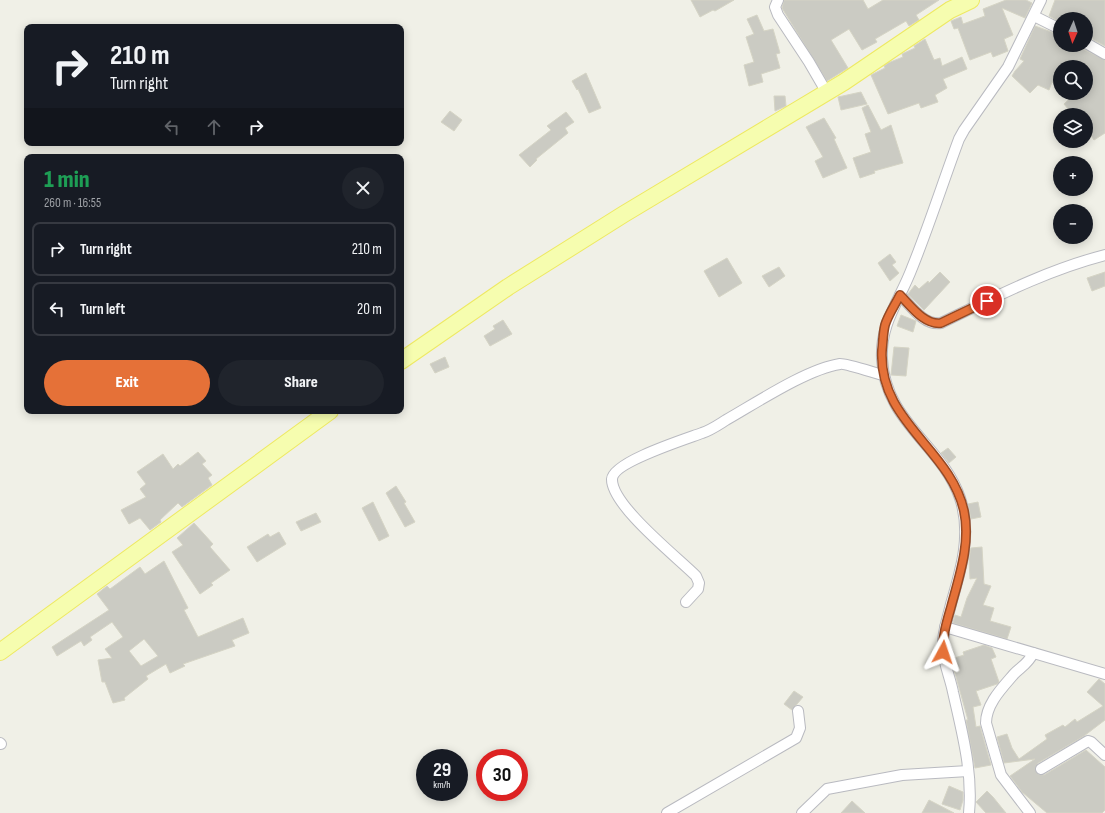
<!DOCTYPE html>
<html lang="en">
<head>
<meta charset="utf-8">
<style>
	body { margin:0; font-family:"Sofia Sans Condensed",sans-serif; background:#20242c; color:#f1f3f6; height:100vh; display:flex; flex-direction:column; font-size:15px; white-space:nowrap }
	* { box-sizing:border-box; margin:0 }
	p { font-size:13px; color:#9ea1a6 }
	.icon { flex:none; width:22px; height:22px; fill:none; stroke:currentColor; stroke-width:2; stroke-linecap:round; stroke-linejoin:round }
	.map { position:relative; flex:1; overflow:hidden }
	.sheet { position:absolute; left:24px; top:154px; width:380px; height:260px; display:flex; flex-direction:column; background:#171b24; border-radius:8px; box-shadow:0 2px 10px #0003 }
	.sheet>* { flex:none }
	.hud { position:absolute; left:24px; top:24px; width:380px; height:122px; border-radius:8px; box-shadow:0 2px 10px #0003; background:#171b24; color:#f1f3f6; overflow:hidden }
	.needle { width:26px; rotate:183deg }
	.fabs { position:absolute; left:1053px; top:12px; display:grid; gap:8px }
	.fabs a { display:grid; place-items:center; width:40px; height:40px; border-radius:50%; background:#171b24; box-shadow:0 2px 10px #0003; font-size:20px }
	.speed { position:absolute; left:416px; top:749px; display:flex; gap:8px; font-size:20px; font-weight:700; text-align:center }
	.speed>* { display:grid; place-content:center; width:52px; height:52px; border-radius:50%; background:#171b24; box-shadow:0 2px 10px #0003; line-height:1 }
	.speed small { font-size:10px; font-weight:400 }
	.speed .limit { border:6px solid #d22; background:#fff; color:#111 }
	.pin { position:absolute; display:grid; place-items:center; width:34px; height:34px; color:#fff; margin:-17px; border:2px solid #fff; border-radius:50%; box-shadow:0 1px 4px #0007 }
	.me { position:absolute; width:44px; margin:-22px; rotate:5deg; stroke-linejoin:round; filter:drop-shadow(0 0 3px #0008) }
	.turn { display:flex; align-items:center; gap:14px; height:84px; padding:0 20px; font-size:18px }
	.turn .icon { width:52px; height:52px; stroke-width:2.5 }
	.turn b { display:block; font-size:28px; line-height:34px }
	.lanes { display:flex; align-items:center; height:38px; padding:0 20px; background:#0003; justify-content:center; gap:20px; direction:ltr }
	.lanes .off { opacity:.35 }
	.round { display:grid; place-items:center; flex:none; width:42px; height:42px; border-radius:21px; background:#20242c }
	.overview { display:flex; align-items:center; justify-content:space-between; height:68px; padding:0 20px }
	h1 { font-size:24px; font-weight:800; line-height:30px; color:#1e9e55 }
	.cta { display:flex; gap:8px; margin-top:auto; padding:8px 20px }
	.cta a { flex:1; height:46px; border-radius:24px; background:#e57138; color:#fff; font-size:16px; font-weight:800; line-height:46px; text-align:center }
	.cta a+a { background:#20242c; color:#f1f3f6 }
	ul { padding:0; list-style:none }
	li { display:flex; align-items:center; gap:12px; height:54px; margin:0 8px 6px; padding:0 12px; border:2px solid #363941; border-radius:8px }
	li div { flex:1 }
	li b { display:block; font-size:15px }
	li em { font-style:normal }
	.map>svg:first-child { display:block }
	.building { fill:#cbcbc3; stroke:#d5d4c5; fill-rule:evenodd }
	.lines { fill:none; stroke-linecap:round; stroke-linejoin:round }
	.minor-casing { stroke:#b9bac0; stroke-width:12 }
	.primary-casing { stroke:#eee962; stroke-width:18 }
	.minor { stroke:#fff; stroke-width:10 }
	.primary { stroke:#f6fdaf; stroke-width:16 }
	.route-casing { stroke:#954924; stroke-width:10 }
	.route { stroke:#e57138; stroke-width:7 }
</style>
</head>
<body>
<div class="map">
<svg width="1105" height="813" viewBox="0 0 1105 813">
	<rect width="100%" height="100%" fill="#f0f0e7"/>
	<g class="building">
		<path d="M691,0H734L715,11L713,10L700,17Z"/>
		<path d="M784,0H863L868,9L883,0H939L916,15L919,20L909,26L906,21L875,39L877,42L862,50L849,29L831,40L848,68L827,81L782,8Z"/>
		<path d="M1006,0H1026L1032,3L1025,18L1002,8L1013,35L1004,39L1008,51L993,57L991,52L970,60L958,28L954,29L951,21L961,17L963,24L985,16L983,9Z"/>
		<path d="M1055,0H1105V46L1094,40L1086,31V19H1060V22L1049,16Z"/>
		<path d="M757,15L764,31L773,29L780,53L776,54L780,68L761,74L763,82L749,86L744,65L754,62L746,37L754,34L747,19Z"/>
		<path d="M1035,26L1060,35V45H1080L1083,49L1105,60V133L1094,140L1086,128V115H1073L1064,104L1076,93H1086V67H1060V88L1052,82L1049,90L1038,85L1030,93L1012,76L1015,71L1024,61L1020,59Z"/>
		<path d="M925,39L934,60L940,58L942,66L962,57L967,69L943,79L947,88L935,95L938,102L921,108L919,103L888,114L871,75L885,68L884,66L888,63L903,57L902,54L915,48L914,46Z"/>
		<path d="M586,73L601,108L589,113L578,89L577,90L572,81Z"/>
		<path d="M861,92L867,104L841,110L838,97Z"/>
		<path d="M774,96H785L786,106L775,111Z"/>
		<path d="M868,105L881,130L891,125L903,163L874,171L875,173L860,178L853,158L871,152L865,134L871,132L862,108Z"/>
		<path d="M450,111L462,120L454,131L441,122Z"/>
		<path d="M566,112L574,122L565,128L568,133L536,159L537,160L530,167L519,155L551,130L547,126Z"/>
		<path d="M824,118L836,138L834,139L847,168L823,178L815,161L823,157L806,127Z"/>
		<path d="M890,254L896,262L892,265L899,273L890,281L878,263Z"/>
		<path d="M727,258L742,283L719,297L704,271Z"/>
		<path d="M779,267L785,276L769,287L762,276Z"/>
		<path d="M940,272L950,282L924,310L908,294L915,285L919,289L928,281L929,283Z"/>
		<path d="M1105,272V286L1092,291L1087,278Z"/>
		<path d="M901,315L916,321L913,332L897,326Z"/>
		<path d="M503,320L512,334L490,346L484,336L495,329L493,326Z"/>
		<path d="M894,347L909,348L906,376L891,375Z"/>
		<path d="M445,357L449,367L435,373L430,364Z"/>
		<path d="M948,448L956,457L949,463L941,453Z"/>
		<path d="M198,452L206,461L202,464L212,475L208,478L212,485L182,507L178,503L160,520L161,522L150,530L140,518L129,524L121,510L146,497L140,489L146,484L137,472L163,454L173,469L178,464L180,466Z"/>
		<path d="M396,486L406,502L404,503L415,522L405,527L386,493Z"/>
		<path d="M373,502L389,536L379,541L362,508Z"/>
		<path d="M978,502L981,517L971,519L968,504Z"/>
		<path d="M316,513L321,522L301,531L296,522Z"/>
		<path d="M194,523L213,544L210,547L230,570L211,583L213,585L200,594L172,552L183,545L177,538Z"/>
		<path d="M279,532L286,544L257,562L247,547L268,534L270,537Z"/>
		<path d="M982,547L984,584L991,586L983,605L994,608L990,621L1011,627L1007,639L953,623L955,615L961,617L967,598L977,578L970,579L969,559L971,548Z"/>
		<path d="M164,561L188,608L184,610L198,637L243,618L249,633L232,640L235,646L183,664L185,666L170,673L166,664L146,676L148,679L124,698L125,700L113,703L105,682H102L98,660L112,658L105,649L123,637L112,622L90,637L92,640L84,646L81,641L57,656L52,647L109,610L97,594L107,586L110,589L140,567L145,574ZM144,639L158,656L141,666L129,651Z"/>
		<path d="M984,645L992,648L996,657L991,659L999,682L997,684L976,691L981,705L973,707L976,727L980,726L991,765L975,768L966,720H968L951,659L964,655L963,652Z"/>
		<path d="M1099,679L1105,684V720L1084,736L1038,763L1035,769L1038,774L1044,775L1086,750L1105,767V810L1102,813H1047L1022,792L1010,776L1035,759L1004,763L997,737L1007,734L1012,748L1019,759L1047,739L1045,735L1063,725L1065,727L1075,719L1077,722L1103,706L1087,692Z"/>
		<path d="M794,691L803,697L792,710L784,704Z"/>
		<path d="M949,786L963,792V800L960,810L942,804Z"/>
		<path d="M987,791L993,797L1006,813H986L976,802Z"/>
		<path d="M929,800L954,813H922Z"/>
		<path d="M852,801L865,813H841Z"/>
	</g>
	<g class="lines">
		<g class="minor-casing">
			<g id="minor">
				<path d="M778,0L775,7L778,15L809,62L827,93"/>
				<path d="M1034,16L1060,29"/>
				<path d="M1086,43L1105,54"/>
				<path d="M900,295C911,306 924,326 941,323C995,297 1047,270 1105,255"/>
				<path d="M686,602L698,589L699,583L696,576C677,557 611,505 612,479C613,462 686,439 702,433C711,430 718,425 726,420C756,403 807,369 840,364C844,363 875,373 883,375"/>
				<path d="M945,627L1105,674"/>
				<path d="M0,743L1,744"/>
				<path d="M1041,769L1088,741L1091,742L1105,755"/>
				<path d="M667,813L796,738L800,728L798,711"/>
				<path d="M802,813L827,789L902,775L968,771"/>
				<path d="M969,813C973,772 962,732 953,692C950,677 943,662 943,647C942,632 948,618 951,604C961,570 972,534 960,498C942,445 885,422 882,359C880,323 900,300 912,268C929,226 943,182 959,139L964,130L1008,67L1041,0"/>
				<path d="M1030,813L1001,775L986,723C986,704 1002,688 1014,674C1021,667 1029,663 1033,653"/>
			</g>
		</g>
		<g class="primary-casing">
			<g id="primary">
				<path d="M401,361L508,287L624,214L844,82L950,10L971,0"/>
				<path d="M0,652L330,411"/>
			</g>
		</g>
		<use href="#minor" class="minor"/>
		<use href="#primary" class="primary"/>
	</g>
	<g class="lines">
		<g class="route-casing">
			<path id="route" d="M943,652C942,637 947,621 951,607C959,577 971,543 964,511C950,448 878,422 882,350C883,342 883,333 885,325C888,315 895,305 900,295C911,306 924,325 941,323L987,301"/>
		</g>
		<use href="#route" class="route"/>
	</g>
</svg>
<div class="fabs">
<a><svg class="needle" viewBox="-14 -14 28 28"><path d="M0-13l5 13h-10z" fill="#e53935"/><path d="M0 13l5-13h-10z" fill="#9ea1a6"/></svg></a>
<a><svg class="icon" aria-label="search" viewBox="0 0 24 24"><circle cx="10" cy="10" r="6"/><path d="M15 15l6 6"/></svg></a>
<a><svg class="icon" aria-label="layers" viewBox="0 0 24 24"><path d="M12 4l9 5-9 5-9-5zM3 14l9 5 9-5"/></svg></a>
<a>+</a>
<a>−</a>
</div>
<div class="speed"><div>29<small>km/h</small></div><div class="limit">30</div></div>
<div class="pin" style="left:987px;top:301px;background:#d93025"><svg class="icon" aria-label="arrive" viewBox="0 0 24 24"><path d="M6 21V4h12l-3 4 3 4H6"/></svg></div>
<svg class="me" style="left:943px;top:652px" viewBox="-20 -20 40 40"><path d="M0-17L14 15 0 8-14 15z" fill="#e57138" stroke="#fff" stroke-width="4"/></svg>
<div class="hud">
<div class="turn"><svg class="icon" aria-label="right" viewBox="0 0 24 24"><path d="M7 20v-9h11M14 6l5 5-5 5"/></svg><div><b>210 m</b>Turn right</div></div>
<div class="lanes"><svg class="icon off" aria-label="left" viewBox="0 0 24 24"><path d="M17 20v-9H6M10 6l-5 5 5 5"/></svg><svg class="icon off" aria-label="ahead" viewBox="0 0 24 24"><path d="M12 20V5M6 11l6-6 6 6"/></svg><svg class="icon" aria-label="right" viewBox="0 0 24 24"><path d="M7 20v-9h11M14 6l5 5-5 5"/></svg></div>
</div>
<section class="sheet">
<div class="overview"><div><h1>1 min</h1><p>260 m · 16:55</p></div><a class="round"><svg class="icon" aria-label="close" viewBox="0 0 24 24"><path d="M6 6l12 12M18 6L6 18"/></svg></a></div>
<ul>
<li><svg class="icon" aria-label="right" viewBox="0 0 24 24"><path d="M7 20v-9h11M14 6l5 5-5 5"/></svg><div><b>Turn right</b></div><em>210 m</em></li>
<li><svg class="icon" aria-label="left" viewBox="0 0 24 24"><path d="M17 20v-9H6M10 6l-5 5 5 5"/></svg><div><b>Turn left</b></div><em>20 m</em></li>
</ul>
<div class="cta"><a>Exit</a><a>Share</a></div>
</section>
</div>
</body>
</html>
